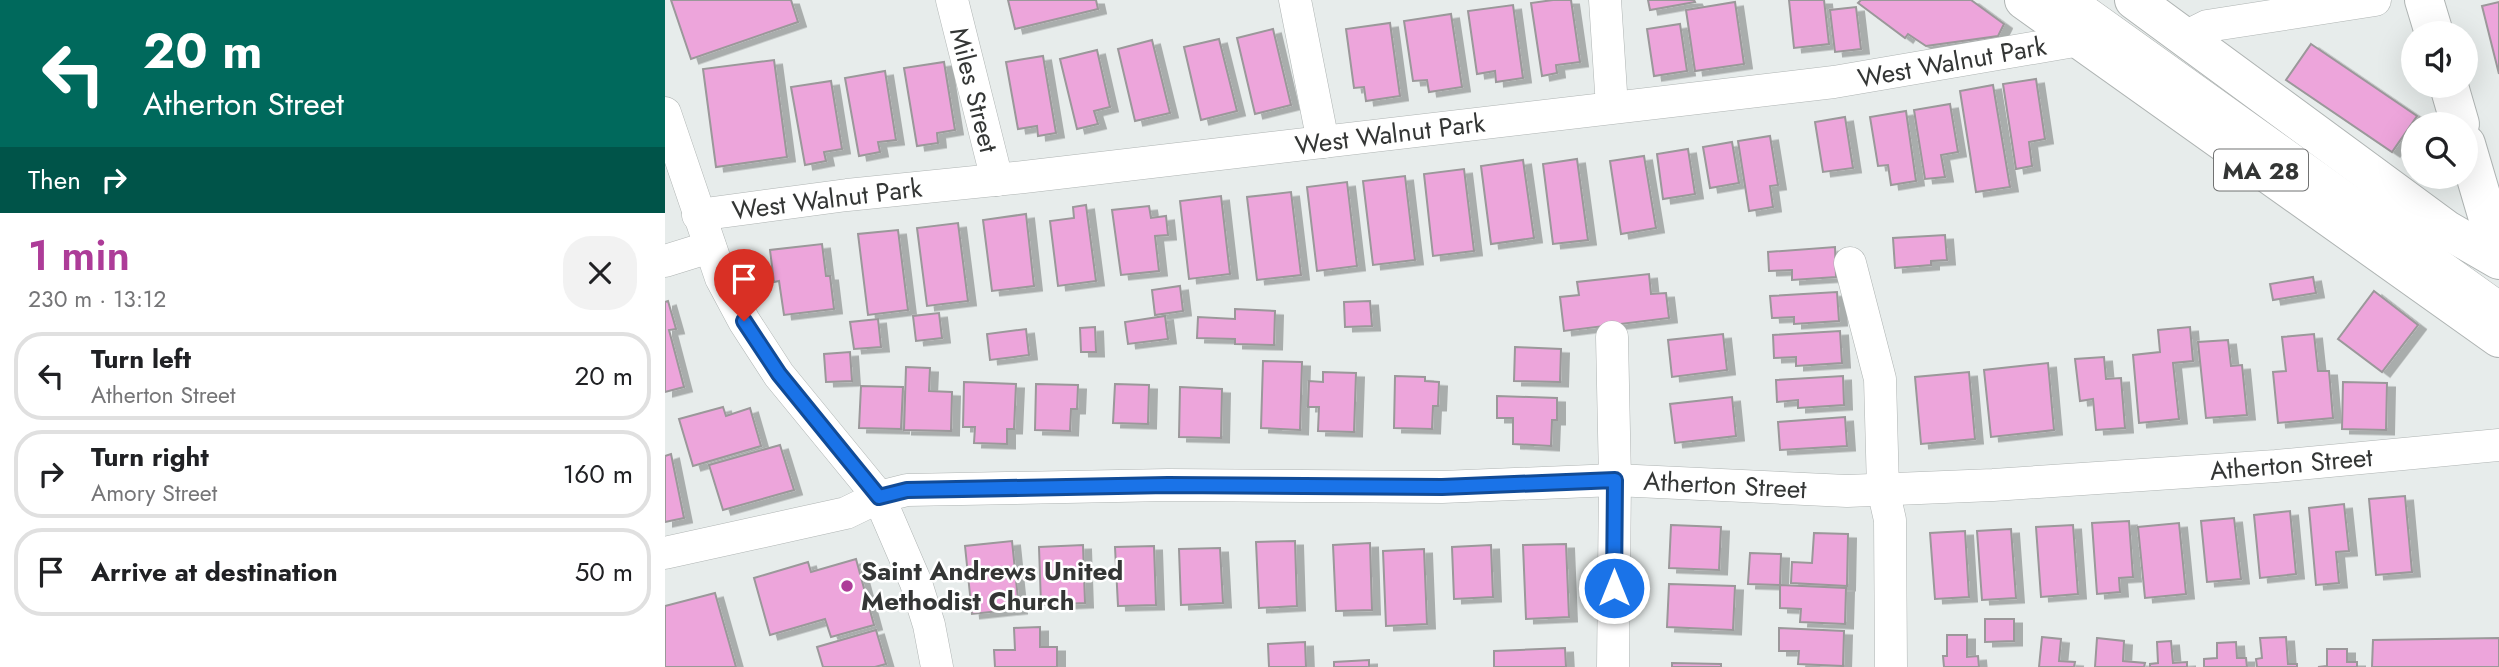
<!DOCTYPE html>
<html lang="en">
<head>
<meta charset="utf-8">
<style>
	body { margin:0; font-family:Jost,sans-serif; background:#f2f2f2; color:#202124; height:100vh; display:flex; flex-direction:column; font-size:26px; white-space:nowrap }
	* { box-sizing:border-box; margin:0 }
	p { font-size:23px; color:#757577 }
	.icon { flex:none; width:38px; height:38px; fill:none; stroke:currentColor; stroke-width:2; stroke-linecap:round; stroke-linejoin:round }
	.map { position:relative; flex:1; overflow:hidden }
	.drawer { display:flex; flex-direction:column; background:#fff; width:665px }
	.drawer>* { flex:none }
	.banner { background:#00695c; color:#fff; overflow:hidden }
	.fabs { position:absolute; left:1736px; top:21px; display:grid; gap:14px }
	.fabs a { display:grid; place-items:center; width:77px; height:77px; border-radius:50%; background:#fff; box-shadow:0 7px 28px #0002; font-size:35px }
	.pin { position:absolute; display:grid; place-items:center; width:60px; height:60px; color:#fff; margin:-72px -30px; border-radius:50% 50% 50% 0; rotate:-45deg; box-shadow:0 0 7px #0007 }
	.pin .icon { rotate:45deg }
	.me { position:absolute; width:77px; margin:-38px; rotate:0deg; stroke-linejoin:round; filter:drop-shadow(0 0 5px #0008) }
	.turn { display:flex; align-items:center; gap:24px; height:147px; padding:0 28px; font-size:32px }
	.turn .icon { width:91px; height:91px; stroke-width:2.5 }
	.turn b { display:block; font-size:49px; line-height:60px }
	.then { display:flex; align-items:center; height:66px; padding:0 28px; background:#0003; gap:14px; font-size:26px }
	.round { display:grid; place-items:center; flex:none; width:74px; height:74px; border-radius:28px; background:#f2f2f2 }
	.headline { display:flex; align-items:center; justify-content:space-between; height:119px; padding:0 28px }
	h1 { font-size:42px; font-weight:600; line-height:52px; color:#ad3c98 }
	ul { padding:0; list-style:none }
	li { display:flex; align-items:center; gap:21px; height:88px; margin:0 14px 10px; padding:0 14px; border:4px solid #e0e0e0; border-radius:28px }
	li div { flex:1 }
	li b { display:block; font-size:26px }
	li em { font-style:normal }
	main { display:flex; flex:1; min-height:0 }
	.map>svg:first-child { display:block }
	.building { fill:#eda5db; stroke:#9b989a; stroke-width:2; filter:url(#shadow) }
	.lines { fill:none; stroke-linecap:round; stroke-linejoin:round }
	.minor-casing { stroke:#afb4b3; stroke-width:33 }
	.major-casing { stroke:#afb4b3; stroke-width:40 }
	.minor { stroke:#fff; stroke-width:32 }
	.major { stroke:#fff; stroke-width:38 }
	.route-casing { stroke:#114b97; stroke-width:18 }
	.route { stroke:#1a73e8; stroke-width:12 }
	.poi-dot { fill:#ad3c98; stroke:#fff; stroke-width:2.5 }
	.labels { text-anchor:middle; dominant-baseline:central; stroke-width:5; stroke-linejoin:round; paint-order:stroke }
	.shield { fill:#fff; stroke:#717272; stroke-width:2 }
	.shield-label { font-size:24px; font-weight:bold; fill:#343635 }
	.street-label { font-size:26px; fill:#343635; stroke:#fff }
	.poi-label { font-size:26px; font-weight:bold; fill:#343635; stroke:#fff; text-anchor:start }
</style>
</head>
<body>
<main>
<section class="drawer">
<div class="banner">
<div class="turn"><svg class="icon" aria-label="left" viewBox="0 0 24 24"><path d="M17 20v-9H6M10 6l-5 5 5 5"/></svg><div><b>20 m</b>Atherton Street</div></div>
<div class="then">Then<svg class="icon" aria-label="right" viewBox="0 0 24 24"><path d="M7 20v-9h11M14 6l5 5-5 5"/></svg></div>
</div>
<div class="headline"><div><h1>1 min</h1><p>230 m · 13:12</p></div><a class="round"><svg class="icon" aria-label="close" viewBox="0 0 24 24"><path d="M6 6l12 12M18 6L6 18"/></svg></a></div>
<ul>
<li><svg class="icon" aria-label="left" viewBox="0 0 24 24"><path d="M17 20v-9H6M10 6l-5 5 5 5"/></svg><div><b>Turn left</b><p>Atherton Street</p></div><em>20 m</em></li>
<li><svg class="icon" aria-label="right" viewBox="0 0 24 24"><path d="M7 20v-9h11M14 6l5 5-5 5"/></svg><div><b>Turn right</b><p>Amory Street</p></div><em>160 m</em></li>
<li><svg class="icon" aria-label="arrive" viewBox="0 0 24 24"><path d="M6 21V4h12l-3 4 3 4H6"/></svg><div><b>Arrive at destination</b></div><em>50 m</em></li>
</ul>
</section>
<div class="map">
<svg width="1834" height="667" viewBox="0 0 1834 667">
	<defs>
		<filter id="shadow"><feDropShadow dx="8" dy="4.5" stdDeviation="0" flood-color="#0004"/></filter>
	</defs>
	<rect width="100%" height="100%" fill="#e7eceb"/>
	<g class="building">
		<path d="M6,0H126L133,22L26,59Z"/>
		<path d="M343,0H431L433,9L350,29Z"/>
		<path d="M888,0H906L915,62L891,65L892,73L877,76L866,3Z"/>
		<path d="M983,0H1029L1030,2L985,10Z"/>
		<path d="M1124,0H1159L1164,44L1129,48Z"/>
		<path d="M1196,0H1306L1339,24L1333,36L1261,46L1243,34L1240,38L1193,3Z"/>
		<path d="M1070,2L1079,64L1030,71L1021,10Z"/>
		<path d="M1834,2V74L1817,6Z"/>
		<path d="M848,5L858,78L831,82L830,71L812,74L803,11Z"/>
		<path d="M1191,7L1196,49L1170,52L1165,10Z"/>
		<path d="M786,14L797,87L764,92L762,80L748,81L739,21Z"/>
		<path d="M725,23L735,96L701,101L699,87L689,88L681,29Z"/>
		<path d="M1015,24L1022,71L989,76L982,29Z"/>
		<path d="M608,29L626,105L590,114L572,38Z"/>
		<path d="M554,39L572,111L536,120L519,47Z"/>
		<path d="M487,40L505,113L470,121L453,49Z"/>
		<path d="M1646,44L1752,116L1727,152L1621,80Z"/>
		<path d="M432,50L445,107L429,111L433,124L412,129L395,59Z"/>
		<path d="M378,56L391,133L373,136L372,126L353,129L341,62Z"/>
		<path d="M109,60L122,157L51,167L38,69Z"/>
		<path d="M279,62L290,130L272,133L273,143L252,146L239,68Z"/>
		<path d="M220,71L231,140L213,142L215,152L194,156L180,78Z"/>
		<path d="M1371,79L1380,139L1364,142L1367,166L1351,169L1338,84Z"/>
		<path d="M166,81L177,149L159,152L161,161L140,165L126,87Z"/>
		<path d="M1328,85L1345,187L1311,192L1295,91Z"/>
		<path d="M1285,104L1293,152L1276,155L1280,177L1260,179L1249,110Z"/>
		<path d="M1241,111L1251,181L1226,185L1223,165L1213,166L1205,117Z"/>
		<path d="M1180,117L1188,168L1158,172L1150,122Z"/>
		<path d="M1105,136L1113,185L1105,186L1108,207L1084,211L1073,141Z"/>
		<path d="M1067,142L1074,183L1045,188L1038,147Z"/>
		<path d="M1023,149L1030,194L998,199L992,154Z"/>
		<path d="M979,156L991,228L956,234L945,161Z"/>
		<path d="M912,159L923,240L888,244L878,164Z"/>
		<path d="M858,160L869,238L826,244L816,166Z"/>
		<path d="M799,169L809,251L768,256L759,174Z"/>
		<path d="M740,176L750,260L708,265L698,181Z"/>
		<path d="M682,182L692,266L652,271L642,187Z"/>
		<path d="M626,192L636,275L592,280L582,197Z"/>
		<path d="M556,196L565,274L524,279L515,201Z"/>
		<path d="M421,205L431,281L393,286L385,221L409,218L408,207Z"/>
		<path d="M484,206L486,218L501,216L503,235L490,236L494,271L456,275L447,210Z"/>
		<path d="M361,214L369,286L327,291L318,220Z"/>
		<path d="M293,223L303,301L262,306L252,228Z"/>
		<path d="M233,230L243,310L203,315L193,234Z"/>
		<path d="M1280,235L1282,260L1266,261V265L1230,268L1228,238Z"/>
		<path d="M157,244L161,276H165L169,309L119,315L114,281L109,282L105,250Z"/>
		<path d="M1170,247L1171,277L1127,280V270L1104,271L1103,252Z"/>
		<path d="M984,274L986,294L1001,293L1004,318L899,331L895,297L914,295L912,282Z"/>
		<path d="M1648,277L1651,293L1608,300L1605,284Z"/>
		<path d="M515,286L518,311L490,315L487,290Z"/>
		<path d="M1709,291L1753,325L1717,372L1673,339Z"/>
		<path d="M1172,292L1174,321L1129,324V317L1107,318L1105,296Z"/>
		<path d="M3,301L11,329L4,330L19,387L0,392V302Z"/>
		<path d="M705,301L707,326L680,327L679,302Z"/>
		<path d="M570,309L610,311L609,345L570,344V339L532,338L533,317L570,319Z"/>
		<path d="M274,313L277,338L251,341L248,316Z"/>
		<path d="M500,316L503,339L463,344L460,322Z"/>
		<path d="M213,319L216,347L189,349L185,322Z"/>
		<path d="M430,327L431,352H416L415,328Z"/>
		<path d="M1525,327L1528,361L1508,363L1514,419L1474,423L1468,355L1495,352L1493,330Z"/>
		<path d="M361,329L364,355L325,360L322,334Z"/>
		<path d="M1175,331L1177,363L1131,366V357L1109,358L1108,335Z"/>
		<path d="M1058,334L1062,370L1007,377L1003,340Z"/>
		<path d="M1649,334L1653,371H1664L1668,418L1613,423L1608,372L1621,371L1617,337Z"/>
		<path d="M1563,340L1566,366L1577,365L1582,415L1541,418L1533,342Z"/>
		<path d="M850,347L896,349L895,382L849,381Z"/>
		<path d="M185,352L187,381L161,382L159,354Z"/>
		<path d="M1439,357L1441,379L1456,378L1460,428L1431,430L1428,399L1415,401L1410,359Z"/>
		<path d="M598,361L637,362L635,430L596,428Z"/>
		<path d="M1383,363L1389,430L1326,437L1319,370Z"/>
		<path d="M241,367L265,368L264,391L287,392L286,431L239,430Z"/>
		<path d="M658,372L691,373L689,432L653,431L654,407H643L644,381L658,382Z"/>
		<path d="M1304,372L1310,439L1256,444L1250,377Z"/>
		<path d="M730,376L760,377V381L774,382L773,406H768L767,429L729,428Z"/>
		<path d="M1178,376L1179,405L1133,408V400L1112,402L1111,380Z"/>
		<path d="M299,382L351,384L349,429H342V444L309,443L310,427H298Z"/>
		<path d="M1678,382L1722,383L1721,430L1677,429Z"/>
		<path d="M371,384L413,385L412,409H406L405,431L370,430Z"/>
		<path d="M450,384L484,385L483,424L448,423Z"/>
		<path d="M196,386L238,387L236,429L194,428Z"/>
		<path d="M515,387L557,389L556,438L514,437Z"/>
		<path d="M832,396L892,398V420H887L886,446L848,444V418H832Z"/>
		<path d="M1067,397L1071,436L1010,443L1005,404Z"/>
		<path d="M58,407L61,416L85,408L96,446L28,466L14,419Z"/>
		<path d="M1180,417L1182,446L1115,450L1113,422Z"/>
		<path d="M115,445L129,490L58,510L44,465Z"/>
		<path d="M6,454L19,518L0,522V456Z"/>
		<path d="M1740,496L1747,572L1711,575L1704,499Z"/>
		<path d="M1679,504L1684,551L1671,552L1674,583L1651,585L1644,508Z"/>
		<path d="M1625,511L1631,574L1595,578L1589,515Z"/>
		<path d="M1569,518L1576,579L1542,582L1536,521Z"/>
		<path d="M1464,521L1468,577L1454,578L1455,592L1432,594L1427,523Z"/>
		<path d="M1514,523L1521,594L1480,598L1473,527Z"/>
		<path d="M1006,525L1056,527L1054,570L1004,568Z"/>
		<path d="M1408,525L1413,594L1376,597L1371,527Z"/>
		<path d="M1346,529L1351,598L1317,600L1312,531Z"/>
		<path d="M1300,531L1304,597L1270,599L1265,533Z"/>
		<path d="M1149,533L1183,534L1182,586L1126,583L1127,562L1147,563Z"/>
		<path d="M347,541L354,609L307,614L300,546Z"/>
		<path d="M630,541L632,606L594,608L591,542Z"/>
		<path d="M705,543L707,610L671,611L668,545Z"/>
		<path d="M901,544L904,617L861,619L858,545Z"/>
		<path d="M418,545L420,603L376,605L374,547Z"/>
		<path d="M826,545L828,597L789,599L787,547Z"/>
		<path d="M489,546L491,605L453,606L450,547Z"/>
		<path d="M555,548L558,603L516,605L514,549Z"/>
		<path d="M759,549L762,624L721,626L718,551Z"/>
		<path d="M1085,553L1116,554L1115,585L1083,584Z"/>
		<path d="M191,559L209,625L166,637L160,619L105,635L89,578L143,562L146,572Z"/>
		<path d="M1004,584L1070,586L1068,630L1002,627Z"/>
		<path d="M1115,585L1181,588L1180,624L1135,622L1136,609L1115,608Z"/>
		<path d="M50,593L71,667H0V606Z"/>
		<path d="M1320,619H1349V641L1320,642Z"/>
		<path d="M375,627V647H392V667H330L329,650H350L349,628Z"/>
		<path d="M1114,628L1179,631L1178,666L1133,664L1134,651H1114Z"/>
		<path d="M211,630L221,664L210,667H158L152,647Z"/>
		<path d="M1282,635H1302V657L1313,656L1314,667H1279L1278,656H1282Z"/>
		<path d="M1377,637L1396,639L1394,661L1410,662L1409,667H1374Z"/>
		<path d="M1621,637L1623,664H1632V667H1592L1591,659L1597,658L1595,638Z"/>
		<path d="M1432,638L1459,641L1458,661L1480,663L1479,667H1430Z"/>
		<path d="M1834,638V667H1707L1708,640Z"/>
		<path d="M1506,641L1508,663L1522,662V667H1485V664L1493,663L1492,642Z"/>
		<path d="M640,642L641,667H604L603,644Z"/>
		<path d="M1571,642L1572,658H1581L1582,667H1539V659L1552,658V643Z"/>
		<path d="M900,648L901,667H829V651Z"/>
		<path d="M1662,649H1682V662H1692V667H1653L1662,666Z"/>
		<path d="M704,660V667H669V662Z"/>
		<path d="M1007,663L1056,664V667H1007Z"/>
	</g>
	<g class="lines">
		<g class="minor-casing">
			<g id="minor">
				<path d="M287,0L332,180"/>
				<path d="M630,0L658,142"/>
				<path d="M940,0L947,107"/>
				<path d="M1404,0L1834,308"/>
				<path d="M1520,37L1542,26L1710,0"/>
				<path d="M0,113L56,278L79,321L114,375L214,497L251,583L264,625L272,667"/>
				<path d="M33,215L182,195L359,177L1169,82L1415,40"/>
				<path d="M0,261L45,247"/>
				<path d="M1185,263L1215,379L1218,489L1225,520L1226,667"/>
				<path d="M947,337L950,480L948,667"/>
				<path d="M0,553L181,513L214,497L242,490L503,485L777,487L950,480L1182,491L1328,485L1611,466L1834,445"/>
			</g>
		</g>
		<g class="major-casing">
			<g id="major">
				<path d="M1359,0L1834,338"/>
				<path d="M1469,0L1782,230L1834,260"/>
				<path d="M1759,0L1769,33"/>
				<path d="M1784,86L1795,124"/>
				<path d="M1801,144L1834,256"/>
			</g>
		</g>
		<use href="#minor" class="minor"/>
		<use href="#major" class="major"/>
	</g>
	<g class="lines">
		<g class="route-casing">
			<path id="route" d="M79,321L114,374L214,497L242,490L503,485L777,487L950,480L949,588"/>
		</g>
		<use href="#route" class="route"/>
	</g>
	<circle class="poi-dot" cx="182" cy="586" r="7"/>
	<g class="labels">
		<rect class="shield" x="1549" y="149.5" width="94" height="41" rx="5"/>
		<g class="shield-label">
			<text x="1596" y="170">MA 28</text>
		</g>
		<g class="street-label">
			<text transform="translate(1287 62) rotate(-10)">West Walnut Park</text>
			<text transform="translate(309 90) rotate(76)">Miles Street</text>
			<text transform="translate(725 134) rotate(-7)">West Walnut Park</text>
			<text transform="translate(162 199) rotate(-7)">West Walnut Park</text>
			<text transform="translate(1626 464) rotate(-5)">Atherton Street</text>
			<text transform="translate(1060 485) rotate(3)">Atherton Street</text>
		</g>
		<g class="poi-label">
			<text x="196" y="571">Saint Andrews United<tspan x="196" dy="30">Methodist Church</tspan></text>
		</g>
	</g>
</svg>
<div class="fabs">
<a><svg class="icon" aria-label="sound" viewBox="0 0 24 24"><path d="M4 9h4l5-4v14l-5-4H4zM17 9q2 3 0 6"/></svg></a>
<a><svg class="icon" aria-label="search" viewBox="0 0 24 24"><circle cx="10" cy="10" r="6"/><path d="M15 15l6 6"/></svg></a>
</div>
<div class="pin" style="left:79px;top:321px;background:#d93025"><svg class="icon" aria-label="arrive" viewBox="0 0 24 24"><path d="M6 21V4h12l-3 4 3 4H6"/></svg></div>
<svg class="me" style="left:949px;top:588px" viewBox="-20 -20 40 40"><circle r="17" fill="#1a73e8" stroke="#fff" stroke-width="3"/><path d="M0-11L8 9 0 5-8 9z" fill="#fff"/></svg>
</div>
</main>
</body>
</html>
